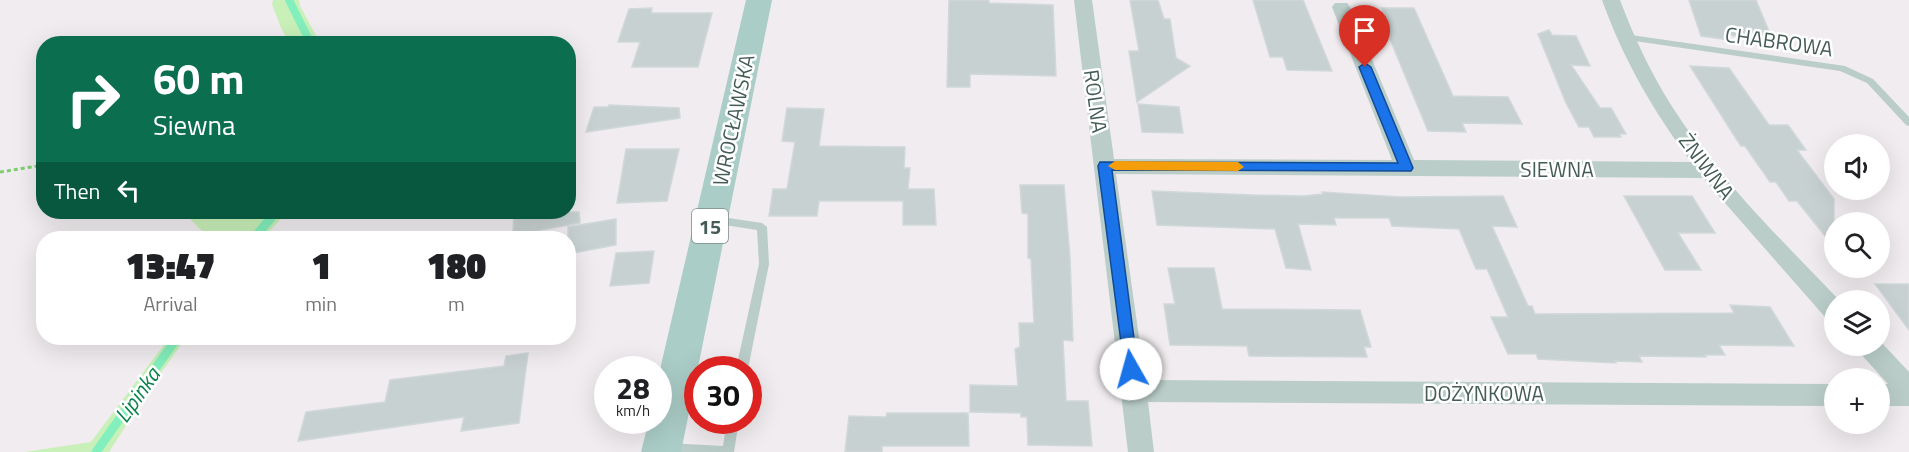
<!DOCTYPE html>
<html lang="en">
<head>
<meta charset="utf-8">
<style>
	body { margin:0; font-family:"Titillium Web",sans-serif; background:#f6f6f6; color:#202124; height:100vh; display:flex; flex-direction:column; font-size:22px; white-space:nowrap }
	* { box-sizing:border-box; margin:0 }
	p { font-size:20px; color:#757577 }
	.icon { flex:none; width:33px; height:33px; fill:none; stroke:currentColor; stroke-width:2; stroke-linecap:round; stroke-linejoin:round }
	.map { position:relative; flex:1; overflow:hidden }
	.side { position:absolute; left:36px; top:231px; width:540px; height:114px; display:flex; flex-direction:column; background:#fff; border-radius:24px; box-shadow:0 6px 24px #0002 }
	.side>* { flex:none }
	.hud { position:absolute; left:36px; top:36px; width:540px; height:183px; border-radius:24px; box-shadow:0 6px 24px #0002; background:#0b6e4f; color:#fff; overflow:hidden }
	.tools { position:absolute; left:1824px; top:134px; display:grid; gap:12px }
	.tools a { display:grid; place-items:center; width:66px; height:66px; border-radius:50%; background:#fff; box-shadow:0 6px 24px #0002; font-size:30px }
	.speed { position:absolute; left:594px; top:356px; display:flex; gap:12px; font-size:30px; font-weight:700; text-align:center }
	.speed>* { display:grid; place-content:center; width:78px; height:78px; border-radius:50%; background:#fff; box-shadow:0 6px 24px #0002; line-height:1 }
	.speed small { font-size:15px; font-weight:400 }
	.speed .limit { border:9px solid #d22; background:#fff; color:#111 }
	.pin { position:absolute; display:grid; place-items:center; width:51px; height:51px; color:#fff; margin:-62px -26px; border-radius:50% 50% 50% 0; rotate:-45deg; box-shadow:0 0 6px #0007 }
	.pin .icon { rotate:45deg }
	.me { position:absolute; width:66px; margin:-33px; rotate:353deg; stroke-linejoin:round; filter:drop-shadow(0 0 4px #0008) }
	.turn { display:flex; align-items:center; gap:21px; height:126px; padding:0 18px; font-size:27px }
	.turn .icon { width:78px; height:78px; stroke-width:2.5 }
	.turn b { display:block; font-size:42px; line-height:51px }
	.then { display:flex; align-items:center; height:57px; padding:0 18px; background:#0003; gap:12px; font-size:22px }
	.eta { display:flex; justify-content:space-evenly; align-items:center; height:102px; text-align:center }
	.eta b { font-size:36px; font-weight:800; line-height:42px }
	.map>svg:first-child { display:block }
	.green { fill:#c8f0b8 }
	.lines { fill:none; stroke-linecap:round; stroke-linejoin:round }
	.stream-far1 { stroke:#83efbc; stroke-width:8 }
	.stream { stroke:#83efbc; stroke-width:9 }
	.building { fill:#c8d1d1; stroke:#d0d8d9; stroke-width:1.5 }
	.path { stroke:#80cf6f; stroke-width:3; stroke-dasharray:4 3; stroke-linecap:butt }
	.service { fill:#bacdc9; fill-rule:evenodd }
	.minor { fill:#bacdc9; fill-rule:evenodd }
	.primary { fill:#abcdc7; fill-rule:evenodd }
	.route { fill:#1a73e8; stroke:#114b97; stroke-width:1.5 }
	.slow { fill:#f59e0b }
	.labels { text-anchor:middle; dominant-baseline:central; stroke-width:5; stroke-linejoin:round; paint-order:stroke }
	.shield { fill:#fff; stroke:#7c8c89; stroke-width:1.5 }
	.shield-label { font-size:20px; font-weight:bold; fill:#445b56 }
	.street-label { font-size:21px; fill:#445b56; stroke:#fff }
	.water-label { font-size:22px; font-style:italic; fill:#0a844b; stroke:#fff }
</style>
</head>
<body>
<div class="map">
<svg width="1909" height="452" viewBox="0 0 1909 452">
	<rect width="100%" height="100%" fill="#f0ecef"/>
	<g class="green">
		<path d="M273,0H299L300,6L320,43H290L281,28L272,4Z"/>
		<path d="M183,212H287L263,238H209Z"/>
		<path d="M169,338H186L152,385L109,452H25L91,442Z"/>
	</g>
	<g class="lines">
		<path class="stream-far1" d="M289,0L311,44"/>
		<g class="stream">
			<path d="M254,238L276,212"/>
			<path d="M96,452L177,338"/>
		</g>
	</g>
	<g class="building">
		<path d="M949,0H989V3L1053,5L1056,76L970,74V87H947Z"/>
		<path d="M1130,0H1158L1164,19H1170L1176,58L1190,66L1137,102L1129,51H1139Z"/>
		<path d="M1253,0H1303L1332,71L1287,70L1283,57H1270Z"/>
		<path d="M1689,0H1756L1773,41L1728,35L1730,40L1701,36Z"/>
		<path d="M652,8L651,13H712L698,67H632L640,42H618L629,9Z"/>
		<path d="M1382,8H1414L1453,96L1508,97L1522,124L1462,123L1466,132L1428,131L1380,15H1385Z"/>
		<path d="M1549,30L1552,35L1576,36L1590,66L1571,65L1600,108H1611L1626,134H1619L1621,137H1594L1589,127H1579L1566,103L1538,34Z"/>
		<path d="M1690,66L1729,68L1769,125H1788L1806,150H1797L1834,199V247L1797,201H1789L1776,182H1770L1745,146H1741L1737,140Z"/>
		<path d="M1138,104L1179,107L1183,133L1142,132Z"/>
		<path d="M609,105L679,108L680,118L586,132L594,107H608Z"/>
		<path d="M787,108L824,109L819,146L905,147L904,168H910L908,189H934L936,225H903V201H819L817,216H769L773,189H787L795,142L782,141Z"/>
		<path d="M626,149H679L667,201L617,203Z"/>
		<path d="M1020,185H1064L1070,258L1073,341L1063,340L1066,401H1088L1092,446L1028,445L1027,417H1021V413L970,412V385L1018,386L1015,349L1020,347L1019,323H1034L1031,259L1028,258V214L1022,213Z"/>
		<path d="M1152,191L1252,195L1303,196L1323,194L1322,192L1401,197L1503,196L1517,227L1492,226L1528,306H1532L1535,314L1734,313L1730,305L1770,307L1794,346L1719,345L1725,355H1705L1706,357L1639,356L1642,362L1615,361L1616,363L1538,359L1536,354H1508L1491,317H1508L1487,269H1476L1459,229L1392,226L1389,218H1334L1336,225L1298,224L1311,270L1286,268L1275,229L1157,225Z"/>
		<path d="M1624,196H1692L1715,233H1678L1701,270H1665Z"/>
		<path d="M514,212H579L580,223L513,235Z"/>
		<path d="M616,219V245L568,254V227Z"/>
		<path d="M654,251L649,283L610,286L616,253Z"/>
		<path d="M1168,268H1214L1222,309L1360,310L1371,347H1364L1367,357L1249,356L1247,346L1170,345L1164,304H1175Z"/>
		<path d="M1875,284H1909V330Z"/>
		<path d="M528,353L519,423L461,431L464,417L298,441L306,412L385,402L390,380L504,366L506,356Z"/>
		<path d="M887,413H968L969,446H882V452H845L849,416L886,417Z"/>
	</g>
	<g class="lines">
		<path class="path" d="M0,172L44,165"/>
		<g class="service">
			<path d="M1624,34L1845,66L1873,79L1909,117V126L1906,125L1867,83L1840,71L1621,39V35Z"/>
			<path d="M715,216L762,223L767,227L769,264L748,369H736L759,264L757,230L711,223L710,220L711,217Z"/>
			<path d="M727,420H739L734,452H663L662,449L664,445L668,443L723,446Z"/>
		</g>
		<g class="minor">
			<path d="M1074,0H1092L1114,159L1392,160L1332,7L1335,3H1347L1350,7L1414,160L1691,162C1653,110 1624,61 1602,0H1620C1631,29 1643,56 1658,83C1704,165 1775,233 1839,300H1834V319L1825,317L1703,178L1116,174L1145,380L1834,384V406L1148,402L1154,452H1128Z"/>
			<path d="M1880,341L1909,372V406H1880V384H1888L1859,352L1856,345H1880Z"/>
		</g>
		<path class="primary" d="M746,0H772L681,452H641L649,420H658V378Z"/>
	</g>
	<path class="route" d="M1365,63L1371,67L1413,168L1411,171L1112,170L1138,369L1136,373L1131,375L1125,373L1098,166L1100,162L1398,163L1359,67Z"/>
	<path class="slow" d="M1115,161L1238,162L1244,167L1238,171L1115,170L1108,166Z"/>
	<g class="labels">
		<rect class="shield" x="692" y="209" width="36" height="34" rx="4.5"/>
		<g class="shield-label">
			<text x="710" y="226">15</text>
		</g>
		<g class="street-label">
			<text transform="translate(1779 41) rotate(8)">CHABROWA</text>
			<text transform="translate(1096 101) rotate(82)">ROLNA</text>
			<text transform="translate(733 120) rotate(-78)">WROCŁAWSKA</text>
			<text transform="translate(1707 166) rotate(53)">ŻNIWNA</text>
			<text x="1557" y="169">SIEWNA</text>
			<text x="1484" y="393">DOŻYNKOWA</text>
		</g>
		<g class="water-label">
			<text transform="translate(137 395) rotate(-55)">Lipinka</text>
		</g>
	</g>
</svg>
<div class="tools">
<a><svg class="icon" aria-label="sound" viewBox="0 0 24 24"><path d="M4 9h4l5-4v14l-5-4H4zM17 9q2 3 0 6"/></svg></a>
<a><svg class="icon" aria-label="search" viewBox="0 0 24 24"><circle cx="10" cy="10" r="6"/><path d="M15 15l6 6"/></svg></a>
<a><svg class="icon" aria-label="layers" viewBox="0 0 24 24"><path d="M12 4l9 5-9 5-9-5zM3 14l9 5 9-5"/></svg></a>
<a>+</a>
</div>
<div class="speed"><div>28<small>km/h</small></div><div class="limit">30</div></div>
<div class="pin" style="left:1365px;top:67px;background:#d93025"><svg class="icon" aria-label="arrive" viewBox="0 0 24 24"><path d="M6 21V4h12l-3 4 3 4H6"/></svg></div>
<svg class="me" style="left:1131px;top:369px" viewBox="-20 -20 40 40"><circle r="19" fill="#fff"/><path d="M0-13L10 11 0 6-10 11z" fill="#1a73e8"/></svg>
<div class="hud">
<div class="turn"><svg class="icon" aria-label="right" viewBox="0 0 24 24"><path d="M7 20v-9h11M14 6l5 5-5 5"/></svg><div><b>60 m</b>Siewna</div></div>
<div class="then">Then<svg class="icon" aria-label="left" viewBox="0 0 24 24"><path d="M17 20v-9H6M10 6l-5 5 5 5"/></svg></div>
</div>
<section class="side">
<div class="eta">
<div><b>13:47</b><p>Arrival</p></div>
<div><b>1</b><p>min</p></div>
<div><b>180</b><p>m</p></div>
</div>
</section>
</div>
</body>
</html>
